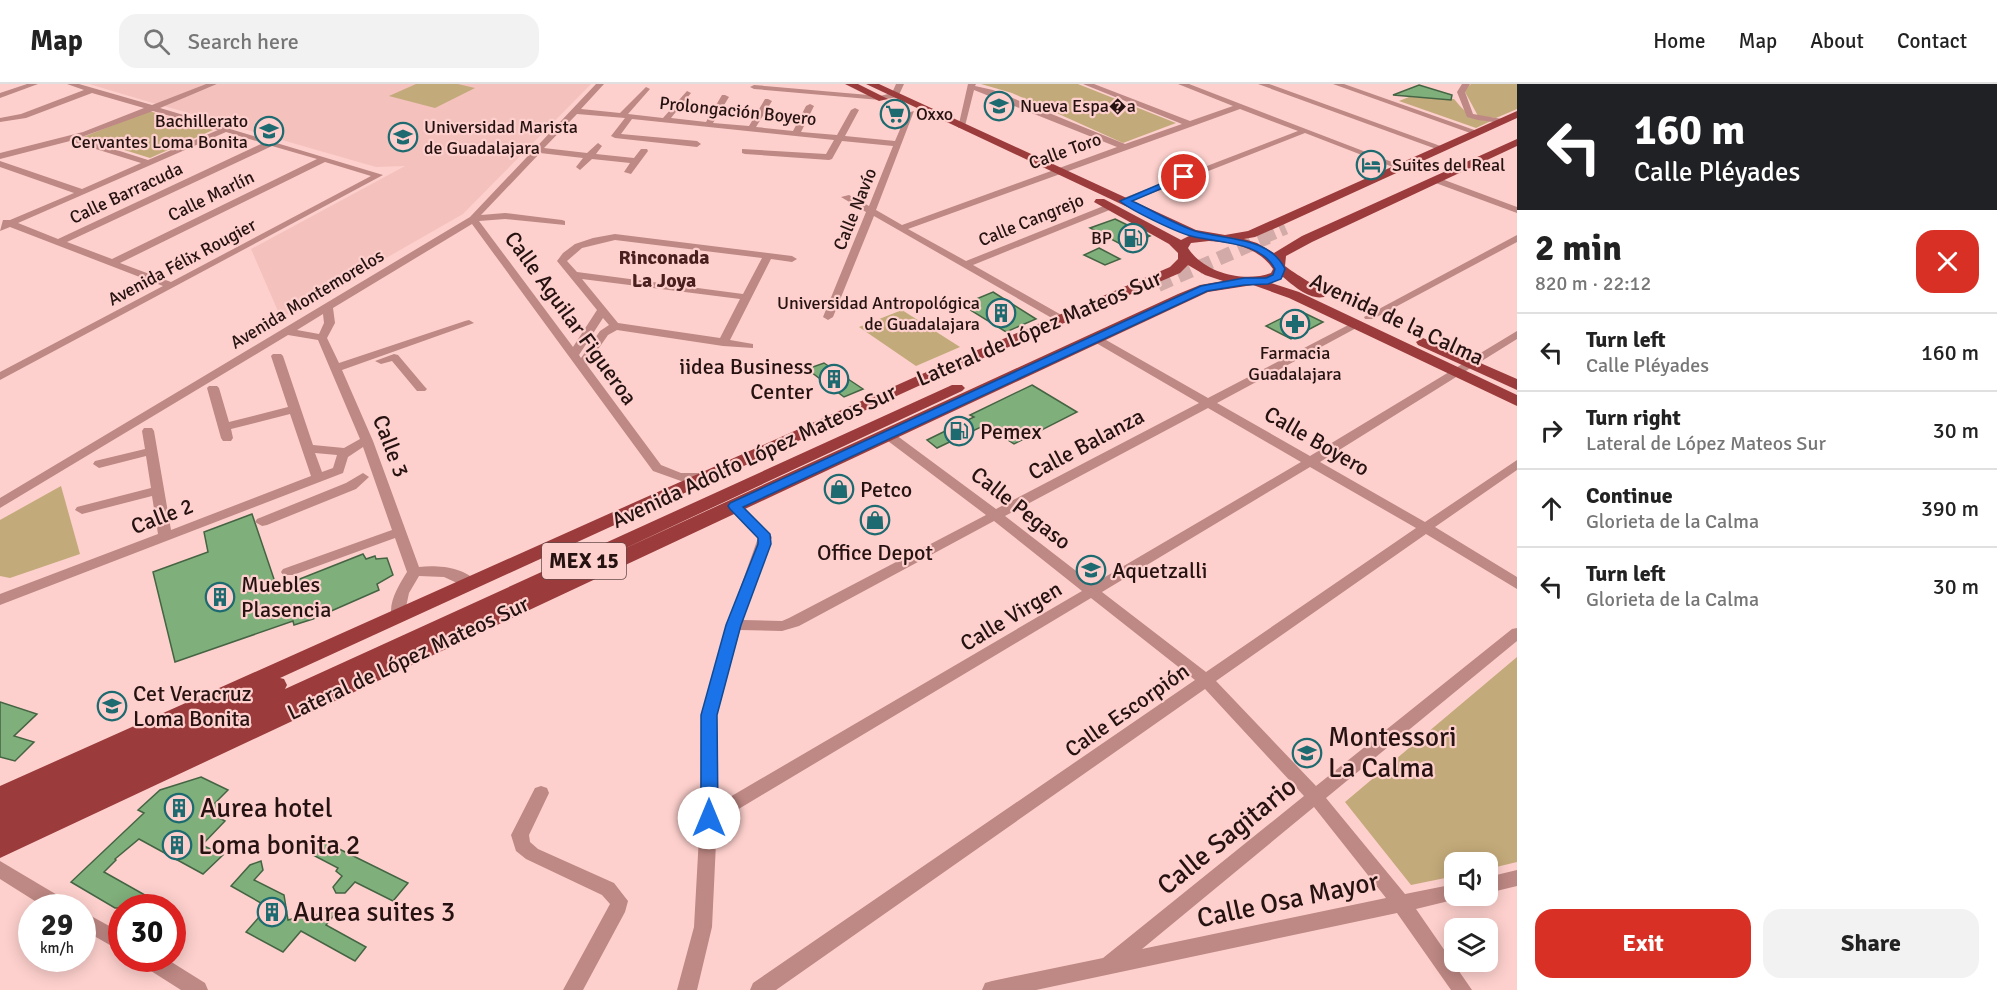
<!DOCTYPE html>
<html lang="en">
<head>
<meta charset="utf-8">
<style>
	body { margin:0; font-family:Signika,sans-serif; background:#f2f2f2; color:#222; height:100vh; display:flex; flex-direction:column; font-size:22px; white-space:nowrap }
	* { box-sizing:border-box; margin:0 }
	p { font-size:20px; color:#767676 }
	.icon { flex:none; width:33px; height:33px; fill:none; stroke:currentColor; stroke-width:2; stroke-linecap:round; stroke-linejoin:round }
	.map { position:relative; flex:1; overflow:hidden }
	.panel { display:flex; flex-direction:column; background:#fff; width:480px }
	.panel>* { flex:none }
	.hud { background:#202124; color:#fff; overflow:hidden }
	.fabs { position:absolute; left:1444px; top:768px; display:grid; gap:12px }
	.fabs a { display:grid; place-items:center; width:54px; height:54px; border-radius:12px; background:#fff; box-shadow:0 3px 15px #0003; font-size:30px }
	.speed { position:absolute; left:18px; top:810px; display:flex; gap:12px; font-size:30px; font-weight:700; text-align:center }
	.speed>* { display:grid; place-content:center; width:78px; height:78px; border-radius:50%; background:#fff; box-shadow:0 3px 15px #0003; line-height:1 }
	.speed small { font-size:15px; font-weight:400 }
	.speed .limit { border:9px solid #d22; background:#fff; color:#111 }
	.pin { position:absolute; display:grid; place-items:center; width:51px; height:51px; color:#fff; margin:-26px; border:3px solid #fff; border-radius:50%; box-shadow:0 2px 6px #0007 }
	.me { position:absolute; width:66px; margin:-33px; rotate:0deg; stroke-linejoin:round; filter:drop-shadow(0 0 4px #0008) }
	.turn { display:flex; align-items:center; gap:21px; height:126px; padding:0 18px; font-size:27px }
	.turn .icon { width:78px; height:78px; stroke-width:2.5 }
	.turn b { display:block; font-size:42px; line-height:51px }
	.round { display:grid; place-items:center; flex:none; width:63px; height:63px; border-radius:18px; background:#f2f2f2 }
	.headline { display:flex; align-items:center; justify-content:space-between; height:102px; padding:0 18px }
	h1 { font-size:36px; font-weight:700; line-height:45px }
	.button { display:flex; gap:12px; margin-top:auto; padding:12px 18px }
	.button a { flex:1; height:69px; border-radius:18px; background:#d93025; color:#fff; font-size:24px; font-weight:700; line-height:69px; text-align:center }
	.button a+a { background:#f2f2f2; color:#222 }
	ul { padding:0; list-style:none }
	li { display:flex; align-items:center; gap:18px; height:78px; padding:0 18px; border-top:2px solid #e0e0e0 }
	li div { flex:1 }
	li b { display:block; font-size:22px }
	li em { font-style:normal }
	header { display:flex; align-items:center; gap:36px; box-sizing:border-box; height:84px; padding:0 30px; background:#fff; border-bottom:2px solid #e0e0e0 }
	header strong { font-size:28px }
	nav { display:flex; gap:33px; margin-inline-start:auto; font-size:21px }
	.search { width:420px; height:54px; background:#f2f2f2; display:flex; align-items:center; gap:15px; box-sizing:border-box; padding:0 21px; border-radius:18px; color:#767676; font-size:22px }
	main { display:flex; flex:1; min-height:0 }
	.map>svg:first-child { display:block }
	.built { fill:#f4c1bd }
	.green { fill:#c3aa7a }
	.building { fill:#7faf7b; stroke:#456443; stroke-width:1.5 }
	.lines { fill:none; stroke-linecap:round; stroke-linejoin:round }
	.major-tunnel-far1 { stroke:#d2aaa7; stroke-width:11; stroke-dasharray:11 6; stroke-linecap:butt }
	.major-tunnel { stroke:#d2aaa7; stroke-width:14; stroke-dasharray:14 8; stroke-linecap:butt }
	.minor { fill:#be8884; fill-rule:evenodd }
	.major { fill:#9b3b3b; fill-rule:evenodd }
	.route { fill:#1a73e8; stroke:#114b97; stroke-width:1.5 }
	.labels { text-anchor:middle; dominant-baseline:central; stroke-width:4.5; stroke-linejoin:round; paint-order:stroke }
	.far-poi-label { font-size:18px; fill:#251211; stroke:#fdd0cd; text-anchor:start }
	.far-street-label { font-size:18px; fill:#251211; stroke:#fdd0cd }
	.far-neighbourhood-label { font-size:20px; font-weight:bold; fill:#4a201f; stroke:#fdd0cd }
	.shield { fill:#fdd0cd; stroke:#664b49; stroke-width:1.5 }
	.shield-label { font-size:21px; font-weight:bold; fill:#251211 }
	.street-label { font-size:22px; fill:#251211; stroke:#fdd0cd }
	.poi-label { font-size:22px; fill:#251211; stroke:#fdd0cd; text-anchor:start }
	.near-poi-label { font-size:27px; fill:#251211; stroke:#fdd0cd; text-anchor:start }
	.near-street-label { font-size:27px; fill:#251211; stroke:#fdd0cd }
</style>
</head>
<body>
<header>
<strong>Map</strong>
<div class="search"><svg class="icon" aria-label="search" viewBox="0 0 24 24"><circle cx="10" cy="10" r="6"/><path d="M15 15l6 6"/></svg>Search here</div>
<nav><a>Home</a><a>Map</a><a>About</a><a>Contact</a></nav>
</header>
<main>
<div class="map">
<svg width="1517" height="906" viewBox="0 0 1517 906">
	<rect width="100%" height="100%" fill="#fdd0cd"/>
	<g class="built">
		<path d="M89,0H206L156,20Z"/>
		<path d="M218,0H591L463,130L281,234L251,165L405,82L376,83L164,22Z"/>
	</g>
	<g class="green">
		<path d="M416,0H458L475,4L435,24L389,12Z"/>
		<path d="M981,0H1078L1176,39L1123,59L1012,9Z"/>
		<path d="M1471,0H1517V25L1496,34L1478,32L1464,6Z"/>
		<path d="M1409,13L1454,15C1466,29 1472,36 1491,37L1476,44L1399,17Z"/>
		<path d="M149,27L213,46L150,74L83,53Z"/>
		<path d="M902,226L960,263L916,282L859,243Z"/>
		<path d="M61,402L80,470L10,494L0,492V436Z"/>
		<path d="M1517,573V778L1488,785V778H1455V792L1411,801L1345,718Z"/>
	</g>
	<g class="building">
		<path d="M1419,1L1452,11L1451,16L1393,11Z"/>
		<path d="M1115,135L1150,152L1126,163L1090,144Z"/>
		<path d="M1099,164L1120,175L1105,181L1084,171Z"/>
		<path d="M993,208L1036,235L1006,248L962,221Z"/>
		<path d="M1298,226L1323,238L1291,255L1266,242Z"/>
		<path d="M824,279L863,305L844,313L807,285Z"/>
		<path d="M1032,301L1077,328L1014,360L985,341L937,364L927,356L974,333L970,331Z"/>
		<path d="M252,430L277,504L363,470L366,475L375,472L376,475L387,474L393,491L377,500L379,506L313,535L294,541L293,537L175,578L153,488L208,468L204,448Z"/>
		<path d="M0,618L37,630L14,652L34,658L15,677L0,673Z"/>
		<path d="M201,693L228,706L215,719L220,722L212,730L225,737L202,761L223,771L203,790L139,755L115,775L116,776L104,788L168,824H115L71,798L144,729L138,726L160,706Z"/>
		<path d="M325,758L408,799L393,817L355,798L345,809H336L333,803L342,792L336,787L338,784L313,771Z"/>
		<path d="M261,777L263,786L254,796L284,811L288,836L307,831L313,835L322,825L332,822L334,831L326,841L366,863L355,877L301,847L283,868L246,848L268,823L231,802L250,781Z"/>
	</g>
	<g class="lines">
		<path class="major-tunnel-far1" d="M1265,154L1286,145"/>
		<path class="major-tunnel" d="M1158,201L1268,153"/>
		<g class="minor">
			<path d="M27,0H38L0,14V9Z"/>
			<path d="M67,0H79L152,21L206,0H217L160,24L383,91L0,296V288L163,202L10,143L0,147L3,136H10L74,109L0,83V77L82,105L141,79L70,57L0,75V69L83,48L144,24L92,9L26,34L0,38V34L21,30L84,6ZM153,27L218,46L148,76L79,54ZM226,48L263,59L58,155L18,139ZM272,62L317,75L112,175L67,158ZM325,78L371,92L171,198L120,179Z"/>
			<path d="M596,0H604L581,25L620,29L646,3L650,5L628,30L663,34L687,7L691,9L671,34L706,38L722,11H725L729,13L713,39L749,42L765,15H768L772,17L756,43L793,47L806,22L810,20L814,22L801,48L837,51L851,26L855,24L859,26L845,52L895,57L907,29L914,27L876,126L902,141L1117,63L974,6L965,42L958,44L968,0H976L975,2L993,6L1125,60L1182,40L1083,0H1094L1190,37L1233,22L1178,0H1189L1405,83L1398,85L1305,49L1127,119H1121V115L1298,47L1240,25L908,145L966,177L1106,121H1112V125L973,181L1065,233V237H1057L874,132L833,233L828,236L823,233L866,128L841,113L849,111L869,122L893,62L842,57L832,75L829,76L745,70L742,69V65L826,70L834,56L632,35L621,50L697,57L701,60L697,63L615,54L611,52L625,34L577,30L544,64L587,69L598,59L602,62L596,70L634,74L641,65H647L648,67L631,90L624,88L630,79L592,75L580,86L576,83L583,74L540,69L481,131L505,129L562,136L565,137V141L505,135L479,137L573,263L597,226L557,177L563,169L575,160L593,154L615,150L792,172L797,175L792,178L771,175L730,256L753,260V264L723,262L617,246L608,251L587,281L661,381L681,389H711L713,392L711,395L681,397L653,387L472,140L333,224L335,239L327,254L339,279L465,237L469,236L474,239L342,286L373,357L419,483C438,481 466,483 478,500L476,503H466L444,493L419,492L409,509L403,537H393C386,521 399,501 407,488L395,454L293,491H283L281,488L283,485L392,446L363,363L348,373L343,389L0,521V510L158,450L152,412L82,430L75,426L77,423L151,404L146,372L99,384L93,380L95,377L145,365L142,347L144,344H152L154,347L171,446L311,392L290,330L231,345L233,354L231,357H223L221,354L207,304L209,302H217L219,304L229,338L288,323L271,272L273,270H281L283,272L313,361L344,364L360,355L318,256L288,251L0,424V414L470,133ZM615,156L762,174L743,210L577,188L567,177L582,164ZM582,195L740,215L720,254L618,239ZM323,230L324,239L319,250L297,246ZM603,234L609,241L600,247L581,274L579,271ZM315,369L337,371L333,384L322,388Z"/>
			<path d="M896,0H904L898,13L880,16L754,5L750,3L754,1L880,12L892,9Z"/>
			<path d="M1258,0H1269L1446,64L1439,66Z"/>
			<path d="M1333,0H1344L1480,48L1473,50Z"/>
			<path d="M1462,0H1470L1465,8L1473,30L1502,35V39L1478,36L1467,33L1457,8Z"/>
			<path d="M1433,94H1439L1517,123V129L1433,98Z"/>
			<path d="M1517,151V158L1373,235H1365L1364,233Z"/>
			<path d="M1356,237L1361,240L1360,242L1217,319L1310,372L1517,247V255L1320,378L1425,438L1517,376V386L1435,443L1517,493V505L1426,450L1216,597L1316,702L1512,545L1517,544V557L1326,714L1405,810L1455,800V812H1462L1461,814L1416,825L1472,906H1451L1397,829L1036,906H982L985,899L992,897L1103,874L1304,712L1205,605L776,906H750L753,899L1195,596L1091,514L717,738L712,843L697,906H677L694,843L700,734L701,631L727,541L758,454L730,425L728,422L730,419H740L772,453L743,536L782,537L789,534L986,431L884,354L882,351L884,348H892L996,425L1199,319L1091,256V252H1099L1208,314ZM1208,324L1301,378L1093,500L1005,432ZM1310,383L1416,444L1206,588L1102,508ZM994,437L1082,507L718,720L717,631L740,546L782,547L799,542ZM1314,723L1386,814L1142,865Z"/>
			<path d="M394,270L398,271L425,303L427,305L425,307H417L392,277L381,280L375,277Z"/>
			<path d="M363,389L369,393L356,405L267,441L262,442L255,438L257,435L346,399Z"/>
			<path d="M541,702L547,704L549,709L529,751L530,758L538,765L614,799L628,817L625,828L583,906H563L610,820L602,811L526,775L516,767L511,751L535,704Z"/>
			<path d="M0,777L69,818L72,824H46L0,795Z"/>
			<path d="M1517,786V802L1488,809V793Z"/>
			<path d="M82,827L122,849V868L82,845Z"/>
			<path d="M138,874H165L205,899L208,906H181L140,880Z"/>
		</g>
		<g class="major">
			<path d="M845,0H858L888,15L879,17Z"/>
			<path d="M866,0H879L1196,146L1225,151L1248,147L1517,27V34L1278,143L1255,153L1244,155L1257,159L1274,169L1302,152L1517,55V62L1312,158L1286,172L1285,182C1295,190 1319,203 1326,210L1324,213C1309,216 1294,202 1283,193L1271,199L1299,208L1517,311V322L1289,214L1253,201L1208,208L0,774V702L915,293L1170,183L1178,175V169L1169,160L1094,118L1096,115H1104L1181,156L1189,152ZM1209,157C1233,158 1259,164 1273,185L1271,189C1244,199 1204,189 1188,164L1191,159ZM1188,181L1205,191L1223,197L1200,201L1178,210L615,469L962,307L965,304L962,301H952L285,605L287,601L284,595L280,594L925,299L1180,189Z"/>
			<path d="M1423,254L1517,295V306L1418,261L1416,258Z"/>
		</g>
	</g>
	<path class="route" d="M1181,91L1189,93L1132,117C1152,126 1174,140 1195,147C1225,156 1269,152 1285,185L1281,195L1268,200L1244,201L1207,207L743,423L770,450L771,460L741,541L717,631L718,734L715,740L709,742L703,740L701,734V631L726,541L758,460V454L730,425L728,422L730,419L1201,202L1244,194H1266L1273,191L1275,185C1261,157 1217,159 1191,152C1176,148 1130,126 1120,117Z"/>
	<defs>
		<g id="school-ring" transform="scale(1.5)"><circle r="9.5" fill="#fdd0cd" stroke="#1d6a70" stroke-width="1.5"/><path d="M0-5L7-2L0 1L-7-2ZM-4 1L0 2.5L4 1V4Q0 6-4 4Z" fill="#1d6a70"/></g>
		<g id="supermarket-ring" transform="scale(1.5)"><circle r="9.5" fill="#fdd0cd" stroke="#1d6a70" stroke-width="1.5"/><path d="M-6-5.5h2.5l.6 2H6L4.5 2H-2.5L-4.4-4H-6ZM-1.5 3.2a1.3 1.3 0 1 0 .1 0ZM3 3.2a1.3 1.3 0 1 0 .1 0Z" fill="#1d6a70"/></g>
		<g id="university-ring" transform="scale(1.5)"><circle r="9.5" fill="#fdd0cd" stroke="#1d6a70" stroke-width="1.5"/><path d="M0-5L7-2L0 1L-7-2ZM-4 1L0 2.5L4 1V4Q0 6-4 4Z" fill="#1d6a70"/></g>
		<g id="hotel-ring" transform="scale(1.5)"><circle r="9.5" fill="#fdd0cd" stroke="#1d6a70" stroke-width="1.5"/><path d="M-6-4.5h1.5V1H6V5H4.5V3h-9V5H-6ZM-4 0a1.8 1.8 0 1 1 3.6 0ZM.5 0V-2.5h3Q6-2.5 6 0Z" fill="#1d6a70"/></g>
		<g id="fuel-ring" transform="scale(1.5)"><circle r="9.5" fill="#fdd0cd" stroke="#1d6a70" stroke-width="1.5"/><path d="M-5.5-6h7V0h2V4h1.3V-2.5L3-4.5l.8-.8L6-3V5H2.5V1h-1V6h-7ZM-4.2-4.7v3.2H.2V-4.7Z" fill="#1d6a70"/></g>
		<g id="building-ring" transform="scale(1.5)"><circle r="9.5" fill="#fdd0cd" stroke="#1d6a70" stroke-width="1.5"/><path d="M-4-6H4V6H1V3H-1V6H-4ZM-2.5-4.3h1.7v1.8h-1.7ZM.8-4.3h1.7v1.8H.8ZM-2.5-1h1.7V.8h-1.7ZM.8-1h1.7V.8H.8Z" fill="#1d6a70"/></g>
		<g id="pharmacy-ring" transform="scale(1.5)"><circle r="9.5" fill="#fdd0cd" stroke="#1d6a70" stroke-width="1.5"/><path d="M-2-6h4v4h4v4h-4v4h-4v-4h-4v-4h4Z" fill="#1d6a70"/></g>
		<g id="shop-ring" transform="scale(1.5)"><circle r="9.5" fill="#fdd0cd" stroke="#1d6a70" stroke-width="1.5"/><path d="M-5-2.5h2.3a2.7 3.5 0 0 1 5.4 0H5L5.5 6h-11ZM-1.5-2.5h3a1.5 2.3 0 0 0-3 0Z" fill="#1d6a70"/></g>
	</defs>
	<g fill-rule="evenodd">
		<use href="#school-ring" x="999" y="22"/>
		<use href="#supermarket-ring" x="895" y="30"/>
		<use href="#university-ring" x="269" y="47"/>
		<use href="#university-ring" x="403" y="53"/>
		<use href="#hotel-ring" x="1371" y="81"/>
		<use href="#fuel-ring" x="1133" y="154"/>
		<use href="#building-ring" x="1001" y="229"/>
		<use href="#pharmacy-ring" x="1295" y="240"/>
		<use href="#building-ring" x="834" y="295"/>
		<use href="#fuel-ring" x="959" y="347"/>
		<use href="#shop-ring" x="839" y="405"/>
		<use href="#shop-ring" x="875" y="436"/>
		<use href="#school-ring" x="1091" y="486"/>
		<use href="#building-ring" x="220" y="513"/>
		<use href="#university-ring" x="112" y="622"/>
		<use href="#school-ring" x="1307" y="669"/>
		<use href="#building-ring" x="179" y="724"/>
		<use href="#building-ring" x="177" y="761"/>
		<use href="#building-ring" x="272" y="828"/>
	</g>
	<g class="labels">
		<g class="far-poi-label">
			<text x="1020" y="22">Nueva Espa�a</text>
			<text x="916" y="30">Oxxo</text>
			<text x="248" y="37" text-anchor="end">Bachillerato<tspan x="248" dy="21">Cervantes Loma Bonita</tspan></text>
			<text x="424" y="43">Universidad Marista<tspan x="424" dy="21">de Guadalajara</tspan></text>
			<text x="1392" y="81">Suites del Real</text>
			<text x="1112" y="154" text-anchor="end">BP</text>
			<text x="980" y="219" text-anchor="end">Universidad Antropológica<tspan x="980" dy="21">de Guadalajara</tspan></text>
			<text x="1295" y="269" text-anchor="middle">Farmacia<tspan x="1295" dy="21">Guadalajara</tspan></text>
		</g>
		<g class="far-street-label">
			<text transform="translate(738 27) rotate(6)">Prolongación Boyero</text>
			<text transform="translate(1065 67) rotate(-20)">Calle Toro</text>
			<text transform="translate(126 109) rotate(-25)">Calle Barracuda</text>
			<text transform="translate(211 112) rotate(-26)">Calle Marlín</text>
			<text transform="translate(855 125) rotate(-68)">Calle Navío</text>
			<text transform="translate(1031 136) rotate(-22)">Calle Cangrejo</text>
			<text transform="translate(182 178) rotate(-28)">Avenida Félix Rougier</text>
			<text transform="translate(307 215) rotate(-31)">Avenida Montemorelos</text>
		</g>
		<g class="far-neighbourhood-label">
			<text x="664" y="173">Rinconada<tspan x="664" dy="23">La Joya</tspan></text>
		</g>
		<rect class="shield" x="542" y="459" width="84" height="36" rx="4.5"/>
		<g class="shield-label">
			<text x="584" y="477">MEX 15</text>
		</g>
		<g class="street-label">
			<text transform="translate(571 234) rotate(54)">Calle Aguilar Figueroa</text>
			<text transform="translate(1397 235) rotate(25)">Avenida de la Calma</text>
			<text transform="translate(1039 244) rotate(-23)">Lateral de López Mateos Sur</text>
			<text transform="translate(1317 357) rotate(30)">Calle Boyero</text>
			<text transform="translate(1086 360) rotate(-28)">Calle Balanza</text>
			<text transform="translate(391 362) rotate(69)">Calle 3</text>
			<text transform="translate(754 372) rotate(-25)">Avenida Adolfo López Mateos Sur</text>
			<text transform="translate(1021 424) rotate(38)">Calle Pegaso</text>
			<text transform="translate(162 432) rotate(-21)">Calle 2</text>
			<text transform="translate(1011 532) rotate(-31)">Calle Virgen</text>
			<text transform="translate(408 574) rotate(-25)">Lateral de López Mateos Sur</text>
			<text transform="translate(1127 626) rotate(-35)">Calle Escorpión</text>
		</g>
		<g class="poi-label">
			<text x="813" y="282" text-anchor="end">iidea Business<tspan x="813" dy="25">Center</tspan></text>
			<text x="980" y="347">Pemex</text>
			<text x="860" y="405">Petco</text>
			<text x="875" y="468" text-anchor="middle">Office Depot</text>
			<text x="1112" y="486">Aquetzalli</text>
			<text x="241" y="500">Muebles<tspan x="241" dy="25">Plasencia</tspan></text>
			<text x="133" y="609">Cet Veracruz<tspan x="133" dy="25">Loma Bonita</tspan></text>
		</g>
		<g class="near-poi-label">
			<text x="1328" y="653">Montessori<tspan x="1328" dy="31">La Calma</tspan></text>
			<text x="200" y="724">Aurea hotel</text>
			<text x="198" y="761">Loma bonita 2</text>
			<text x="293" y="828">Aurea suites 3</text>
		</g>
		<g class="near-street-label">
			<text transform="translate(1227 752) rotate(-39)">Calle Sagitario</text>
			<text transform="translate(1288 816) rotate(-12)">Calle Osa Mayor</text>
		</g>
	</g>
</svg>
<div class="fabs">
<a><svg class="icon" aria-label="sound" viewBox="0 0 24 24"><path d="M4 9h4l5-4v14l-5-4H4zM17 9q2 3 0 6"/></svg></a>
<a><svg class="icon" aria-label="layers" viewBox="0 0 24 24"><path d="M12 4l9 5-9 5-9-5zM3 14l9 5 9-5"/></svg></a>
</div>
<div class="speed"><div>29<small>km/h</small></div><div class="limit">30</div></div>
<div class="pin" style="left:1184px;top:93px;background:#d93025"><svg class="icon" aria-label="arrive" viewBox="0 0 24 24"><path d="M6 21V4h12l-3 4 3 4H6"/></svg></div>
<svg class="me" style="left:709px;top:734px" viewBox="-20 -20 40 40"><circle r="19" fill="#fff"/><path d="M0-13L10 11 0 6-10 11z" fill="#1a73e8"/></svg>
</div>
<section class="panel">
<div class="hud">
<div class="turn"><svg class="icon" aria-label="left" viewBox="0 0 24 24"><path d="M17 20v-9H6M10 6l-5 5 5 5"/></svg><div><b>160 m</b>Calle Pléyades</div></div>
</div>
<div class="headline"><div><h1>2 min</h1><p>820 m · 22:12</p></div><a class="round" style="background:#d93025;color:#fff"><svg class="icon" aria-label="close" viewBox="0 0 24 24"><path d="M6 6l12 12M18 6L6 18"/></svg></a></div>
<ul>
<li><svg class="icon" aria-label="left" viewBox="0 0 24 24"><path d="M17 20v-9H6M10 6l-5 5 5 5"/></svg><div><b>Turn left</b><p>Calle Pléyades</p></div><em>160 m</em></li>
<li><svg class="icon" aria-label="right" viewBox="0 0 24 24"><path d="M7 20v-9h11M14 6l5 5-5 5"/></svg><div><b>Turn right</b><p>Lateral de López Mateos Sur</p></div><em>30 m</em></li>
<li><svg class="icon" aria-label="ahead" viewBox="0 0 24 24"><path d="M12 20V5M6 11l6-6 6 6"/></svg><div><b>Continue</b><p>Glorieta de la Calma</p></div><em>390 m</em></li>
<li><svg class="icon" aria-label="left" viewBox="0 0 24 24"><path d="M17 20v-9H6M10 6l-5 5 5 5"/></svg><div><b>Turn left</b><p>Glorieta de la Calma</p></div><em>30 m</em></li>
</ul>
<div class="button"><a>Exit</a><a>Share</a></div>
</section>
</main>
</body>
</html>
